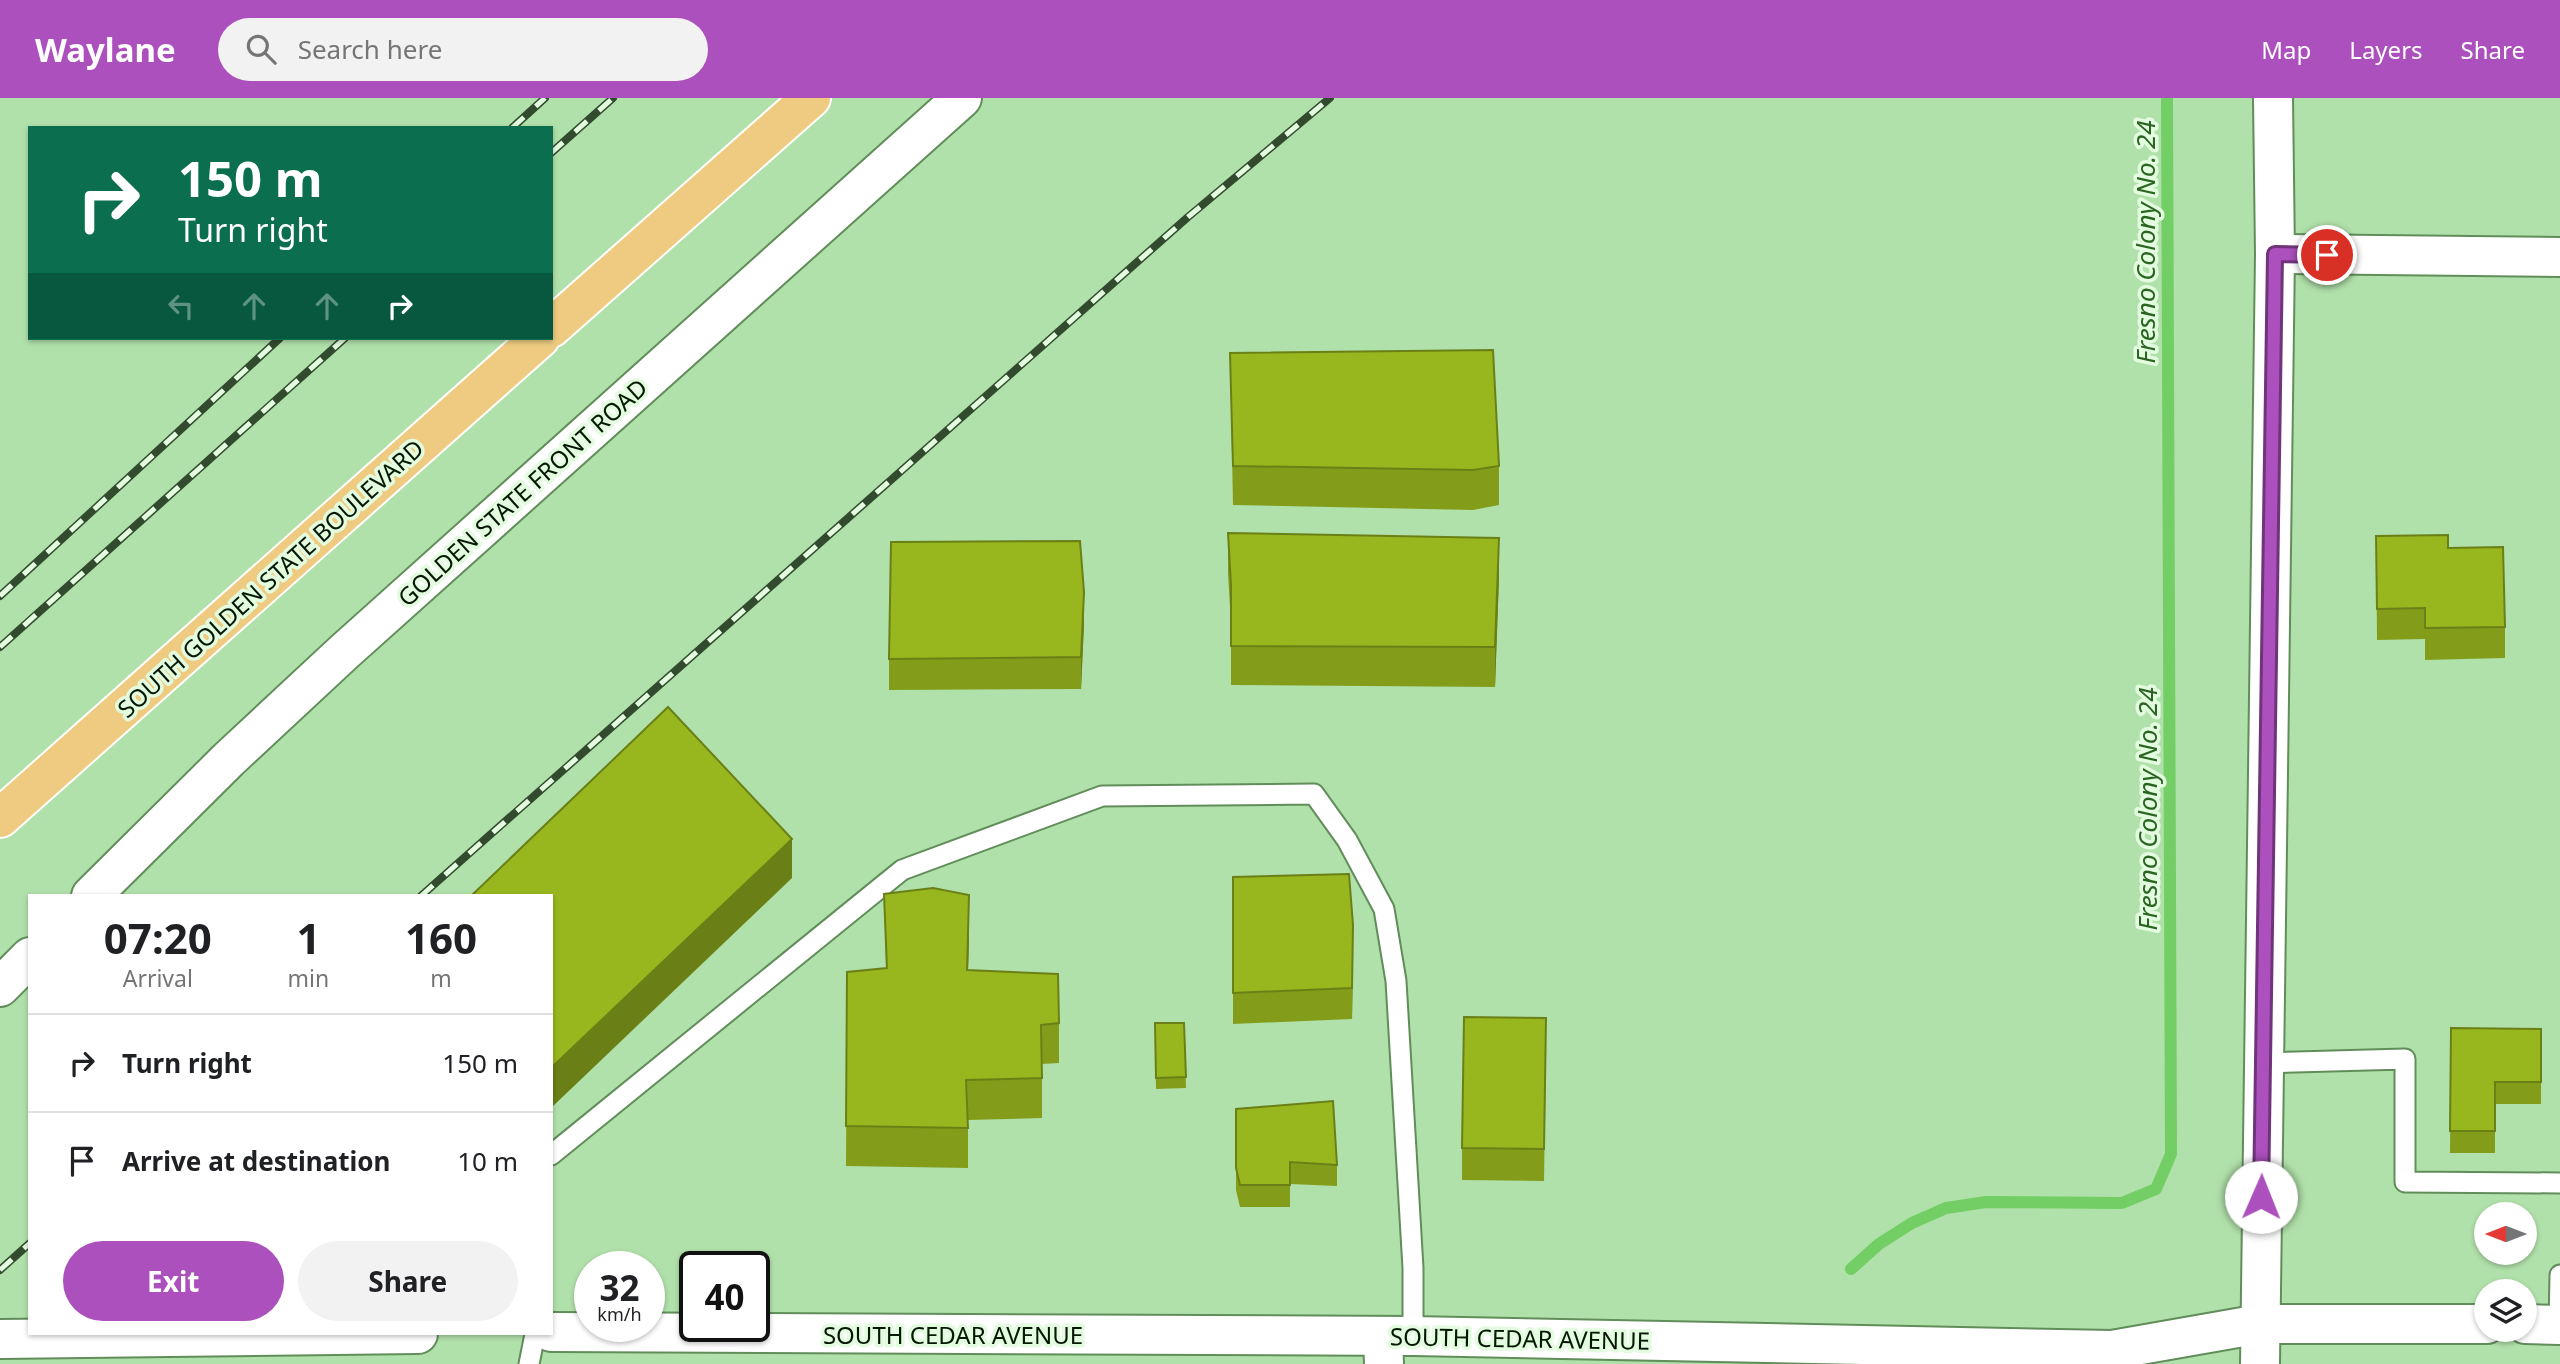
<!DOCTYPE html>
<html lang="en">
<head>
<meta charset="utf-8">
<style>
	body { margin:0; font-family:"Noto Sans",sans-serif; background:#f2f2f2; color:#202124; height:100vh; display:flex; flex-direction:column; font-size:26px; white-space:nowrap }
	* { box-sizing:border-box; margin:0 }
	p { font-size:23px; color:#757577 }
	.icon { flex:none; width:38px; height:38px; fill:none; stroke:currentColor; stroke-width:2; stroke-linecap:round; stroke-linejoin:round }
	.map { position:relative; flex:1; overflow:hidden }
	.details { position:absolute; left:28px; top:796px; width:525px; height:441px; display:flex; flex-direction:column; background:#fff; border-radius:0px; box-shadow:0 2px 5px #0004 }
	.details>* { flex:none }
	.banner { position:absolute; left:28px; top:28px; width:525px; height:214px; border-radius:0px; box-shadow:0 2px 5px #0004; background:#0b6e4f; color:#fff; overflow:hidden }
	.needle { width:46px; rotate:270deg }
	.tools { position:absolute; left:2474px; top:1104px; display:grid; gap:14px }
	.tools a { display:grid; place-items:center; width:63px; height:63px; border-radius:50%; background:#fff; box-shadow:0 2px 5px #0004; font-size:35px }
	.speed { position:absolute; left:574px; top:1153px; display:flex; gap:14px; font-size:35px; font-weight:700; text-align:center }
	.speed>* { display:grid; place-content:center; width:91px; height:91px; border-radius:50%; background:#fff; box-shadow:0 2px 5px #0004; line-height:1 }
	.speed small { font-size:18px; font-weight:400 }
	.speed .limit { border:4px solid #111; border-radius:10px; background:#fff; color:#111 }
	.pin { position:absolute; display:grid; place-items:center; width:60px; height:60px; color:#fff; margin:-30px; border:4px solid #fff; border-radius:50%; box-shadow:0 2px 7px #0007 }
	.me { position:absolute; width:77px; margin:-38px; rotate:1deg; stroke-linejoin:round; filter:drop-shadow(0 0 5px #0008) }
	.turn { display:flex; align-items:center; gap:24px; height:147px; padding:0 35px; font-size:32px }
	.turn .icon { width:91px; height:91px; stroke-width:2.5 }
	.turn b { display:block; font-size:49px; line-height:60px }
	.lanes { display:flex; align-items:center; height:66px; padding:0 35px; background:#0003; justify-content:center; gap:35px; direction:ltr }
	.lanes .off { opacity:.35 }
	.eta { display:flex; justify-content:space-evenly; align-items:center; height:119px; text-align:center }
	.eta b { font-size:42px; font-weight:700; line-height:49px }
	.primary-button { display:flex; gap:14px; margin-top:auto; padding:14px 35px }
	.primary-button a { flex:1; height:80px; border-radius:42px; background:#ab50bc; color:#fff; font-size:28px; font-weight:700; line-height:80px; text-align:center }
	.primary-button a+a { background:#f2f2f2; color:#202124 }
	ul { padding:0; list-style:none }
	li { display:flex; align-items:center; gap:21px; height:98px; padding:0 35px; border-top:2px solid #e0e0e0 }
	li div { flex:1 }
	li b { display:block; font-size:26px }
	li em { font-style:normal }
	header { display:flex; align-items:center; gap:42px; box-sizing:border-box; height:98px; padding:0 35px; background:#ab50bc; color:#fff }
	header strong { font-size:33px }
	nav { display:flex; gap:38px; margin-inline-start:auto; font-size:24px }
	.search { width:490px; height:63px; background:#f2f2f2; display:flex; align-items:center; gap:18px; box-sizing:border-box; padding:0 24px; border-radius:38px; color:#757577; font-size:26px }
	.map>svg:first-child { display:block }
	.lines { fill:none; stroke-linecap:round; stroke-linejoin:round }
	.stream { stroke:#72ce65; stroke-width:12 }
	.lane-casing { stroke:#618d5a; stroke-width:23 }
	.street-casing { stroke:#618d5a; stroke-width:42 }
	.secondary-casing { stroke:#618d5a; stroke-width:42 }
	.primary-casing { stroke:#fff; stroke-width:42 }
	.lane { stroke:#fff; stroke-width:19 }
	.street { stroke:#fff; stroke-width:38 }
	.secondary { stroke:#fff; stroke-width:38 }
	.primary { stroke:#eecb80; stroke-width:38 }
	.rail-casing { stroke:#324b2f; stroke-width:8 }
	.rail { stroke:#e3fbdf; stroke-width:5; stroke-dasharray:16; stroke-linecap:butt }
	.wall { fill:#839d1b }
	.shaded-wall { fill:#6a8016 }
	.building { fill:#98b71f; stroke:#6a8016; stroke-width:2 }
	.route-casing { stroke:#6f347a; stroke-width:18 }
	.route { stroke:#ab50bc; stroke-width:12 }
	.labels { text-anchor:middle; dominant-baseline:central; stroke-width:7; stroke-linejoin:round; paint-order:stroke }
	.street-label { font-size:24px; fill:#061704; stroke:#e3fbdf }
	.water-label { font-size:26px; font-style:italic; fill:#296521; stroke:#e3fbdf }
</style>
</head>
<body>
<header>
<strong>Waylane</strong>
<div class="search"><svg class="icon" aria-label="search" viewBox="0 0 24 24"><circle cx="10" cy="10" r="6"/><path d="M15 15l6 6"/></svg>Search here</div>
<nav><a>Map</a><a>Layers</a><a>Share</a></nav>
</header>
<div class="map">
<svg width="2560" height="1266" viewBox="0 0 2560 1266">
	<rect width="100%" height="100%" fill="#b1e1aa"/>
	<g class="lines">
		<path class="stream" d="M1851,1171L1879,1146L1912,1125L1946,1110L1986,1104L2122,1105L2156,1091L2171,1056L2167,0"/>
		<g class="lane-casing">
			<g id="lane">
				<path d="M2262,965L2405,961V1084L2560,1085"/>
				<path d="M551,1057L902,772L1102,698L1314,696L1347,742L1384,811L1396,883L1413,1170V1238"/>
				<path d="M2559,1227L2560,1177"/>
				<path d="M529,1266L535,1236"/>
			</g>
		</g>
		<g class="street-casing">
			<g id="street">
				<path d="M2275,156L2560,159"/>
				<path d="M91,798L228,662L344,554L962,0"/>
				<path d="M0,889L30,859"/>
				<path d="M1383,1238L1384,1266"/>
			</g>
		</g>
		<g class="secondary-casing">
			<g id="secondary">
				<path d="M2525,1226L2560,1227"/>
				<path d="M551,1234L1413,1238L2112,1252L2260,1226H2487"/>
				<path d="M0,1241L418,1236"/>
				<path d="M2260,1266L2275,156L2273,0"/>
			</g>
		</g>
		<g class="primary-casing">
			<g id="primary">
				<path d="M551,230L811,0"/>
				<path d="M0,720L540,240"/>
			</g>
		</g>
		<use href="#lane" class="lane"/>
		<use href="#street" class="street"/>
		<use href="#secondary" class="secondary"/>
		<use href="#primary" class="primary"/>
		<g class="rail-casing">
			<g id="rail">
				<path d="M512,30L545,0"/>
				<path d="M551,55L613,0"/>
				<path d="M0,498L280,240"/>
				<path d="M0,549L345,240"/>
				<path d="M421,798L1188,119L1330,0"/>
				<path d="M0,1172L30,1145"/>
			</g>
		</g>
		<use href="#rail" class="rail"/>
	</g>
	<g class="wall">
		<path d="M1230,255L1499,368V407L1473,412L1233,407Z"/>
		<path d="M1228,435L1499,479L1495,589L1231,587V527L1228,475Z"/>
		<path d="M2376,438L2448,450L2505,529V560L2425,562V541L2377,542Z"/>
		<path d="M1084,526L1081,591L889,592V561Z"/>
		<path d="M1233,779L1353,858L1352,921L1233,926Z"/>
		<path d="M884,796L969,837L968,872L1059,925V965L1042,966V1020L968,1022V1070L846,1068L847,874L886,870Z"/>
		<path d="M1155,925H1184L1186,990L1156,991Z"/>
		<path d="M2451,930L2541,931V1006H2495V1055H2450Z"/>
		<path d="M1546,951L1544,1083L1462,1082V1050Z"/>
		<path d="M1236,1011L1337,1067V1088L1290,1086V1109H1240L1236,1092Z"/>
	</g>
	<g class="shaded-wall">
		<path d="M1499,440V479L1495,589V549Z"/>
		<path d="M1084,494V526L1081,591V559Z"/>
		<path d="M792,741V780L551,1010V970Z"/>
		<path d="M969,797V837L967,911V872Z"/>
		<path d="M1353,827V858L1352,921V890Z"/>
	</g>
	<g class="building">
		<path d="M1493,252L1499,368L1473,372L1233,368L1230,255Z"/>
		<path d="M1228,435L1499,440L1495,549L1231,548V487Z"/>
		<path d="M2448,437V450L2503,449L2505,529L2425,530V510L2377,511L2376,438Z"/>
		<path d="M1080,443L1084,494L1081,559L889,561L891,444Z"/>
		<path d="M668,609L792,741L551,970V798H471Z"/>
		<path d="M1349,776L1353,827L1352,890L1233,895V779Z"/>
		<path d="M933,790L969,797L967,872L1058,876L1059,925L1041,927L1042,980L966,982L968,1030L846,1028L847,874L887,870L884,796Z"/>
		<path d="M1464,919L1546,920L1544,1051L1462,1050Z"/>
		<path d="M1155,925H1184L1186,979L1156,980Z"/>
		<path d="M2451,930L2541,931V984H2495V1033H2450Z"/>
		<path d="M1333,1003L1337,1067L1290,1064V1087H1240L1236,1070V1011Z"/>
	</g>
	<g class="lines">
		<g class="route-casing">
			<path id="route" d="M2261,1099L2275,156L2327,157"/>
		</g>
		<use href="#route" class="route"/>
	</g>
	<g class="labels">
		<g class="street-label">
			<text transform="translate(522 394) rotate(-42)">GOLDEN STATE FRONT ROAD</text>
			<text transform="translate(270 480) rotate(-42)">SOUTH GOLDEN STATE BOULEVARD</text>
			<text x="953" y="1236">SOUTH CEDAR AVENUE</text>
			<text transform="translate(1520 1240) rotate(1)">SOUTH CEDAR AVENUE</text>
		</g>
		<g class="water-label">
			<text transform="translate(2145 144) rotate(-90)">Fresno Colony No. 24</text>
			<text transform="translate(2147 711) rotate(-90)">Fresno Colony No. 24</text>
		</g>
	</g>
</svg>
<div class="tools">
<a><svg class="needle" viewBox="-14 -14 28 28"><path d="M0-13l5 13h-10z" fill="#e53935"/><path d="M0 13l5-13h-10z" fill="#757577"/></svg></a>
<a><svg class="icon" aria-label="layers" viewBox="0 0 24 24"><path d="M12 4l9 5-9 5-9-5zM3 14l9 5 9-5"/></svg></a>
</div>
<div class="speed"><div>32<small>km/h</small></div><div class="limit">40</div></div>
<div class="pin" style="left:2327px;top:157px;background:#d93025"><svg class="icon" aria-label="arrive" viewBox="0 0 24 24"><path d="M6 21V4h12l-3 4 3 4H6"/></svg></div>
<svg class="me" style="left:2261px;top:1099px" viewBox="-20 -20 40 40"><circle r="19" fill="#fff"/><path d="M0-13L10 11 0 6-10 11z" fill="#ab50bc"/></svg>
<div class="banner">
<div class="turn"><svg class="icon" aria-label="right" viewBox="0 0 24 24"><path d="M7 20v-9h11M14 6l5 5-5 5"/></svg><div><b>150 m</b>Turn right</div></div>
<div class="lanes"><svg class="icon off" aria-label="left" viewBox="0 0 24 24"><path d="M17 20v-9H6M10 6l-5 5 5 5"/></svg><svg class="icon off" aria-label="ahead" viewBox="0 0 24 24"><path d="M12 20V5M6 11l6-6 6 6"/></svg><svg class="icon off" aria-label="ahead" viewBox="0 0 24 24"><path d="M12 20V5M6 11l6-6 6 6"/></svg><svg class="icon" aria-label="right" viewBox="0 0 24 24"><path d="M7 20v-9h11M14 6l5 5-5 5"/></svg></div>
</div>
<section class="details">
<div class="eta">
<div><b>07:20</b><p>Arrival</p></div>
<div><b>1</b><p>min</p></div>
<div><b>160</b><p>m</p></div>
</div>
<ul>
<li><svg class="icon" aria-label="right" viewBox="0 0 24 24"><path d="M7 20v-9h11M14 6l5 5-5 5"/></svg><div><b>Turn right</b></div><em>150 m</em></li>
<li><svg class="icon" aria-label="arrive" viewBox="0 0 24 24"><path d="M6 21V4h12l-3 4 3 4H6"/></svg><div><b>Arrive at destination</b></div><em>10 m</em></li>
</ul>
<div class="primary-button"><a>Exit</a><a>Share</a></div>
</section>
</div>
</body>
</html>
